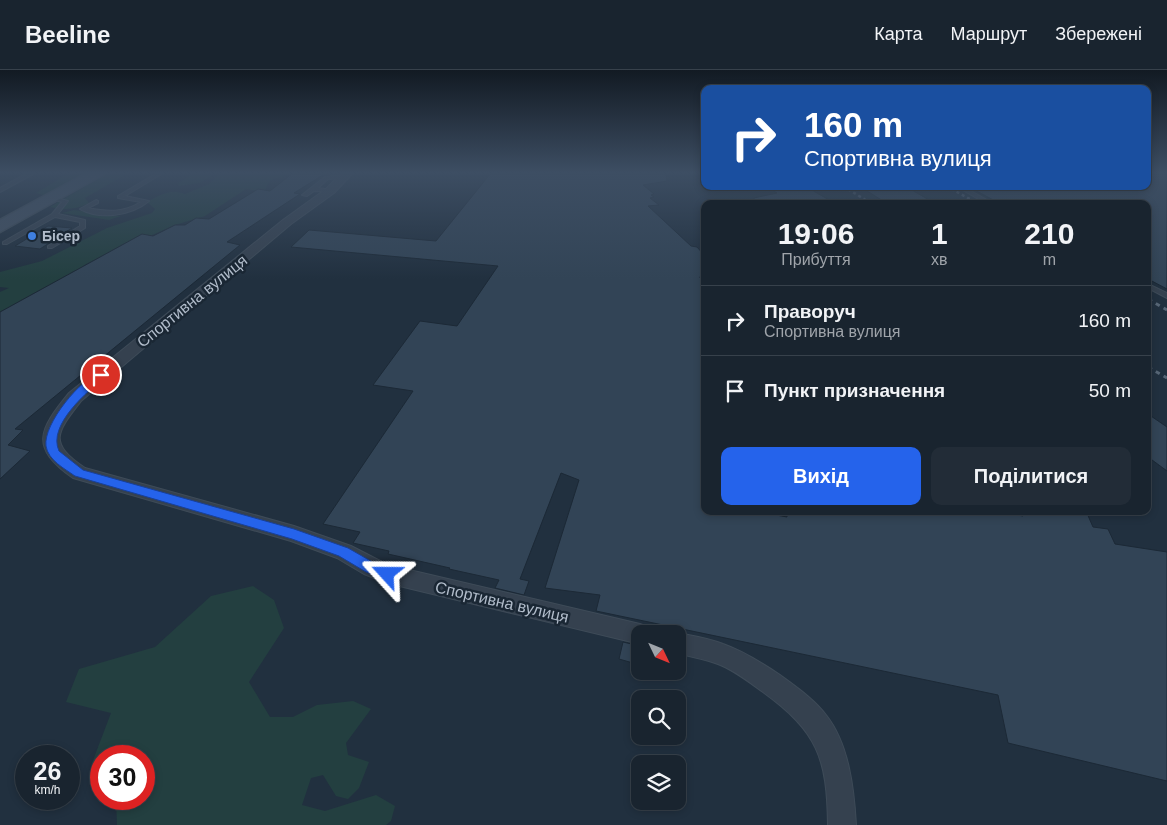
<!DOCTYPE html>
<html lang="uk">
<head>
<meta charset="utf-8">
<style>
	body { margin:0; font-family:Helvetica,sans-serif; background:#222c37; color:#f1f3f6; height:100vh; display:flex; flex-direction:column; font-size:19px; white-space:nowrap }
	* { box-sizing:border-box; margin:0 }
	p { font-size:16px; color:#9fa4aa }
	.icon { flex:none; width:28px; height:28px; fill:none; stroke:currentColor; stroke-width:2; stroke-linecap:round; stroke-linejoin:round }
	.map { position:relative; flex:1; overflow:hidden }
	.sheet { position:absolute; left:701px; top:130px; width:450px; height:315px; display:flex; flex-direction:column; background:#19242f; border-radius:10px; box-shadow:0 2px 8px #0003,0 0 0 1px #37414b }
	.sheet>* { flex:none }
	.top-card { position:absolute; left:701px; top:15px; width:450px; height:105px; border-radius:10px; box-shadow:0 2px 8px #0003,0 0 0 1px #37414b; background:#1a4fa0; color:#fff; overflow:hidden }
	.needle { width:32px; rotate:133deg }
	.fabs { position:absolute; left:631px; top:555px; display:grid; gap:10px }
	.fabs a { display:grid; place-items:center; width:55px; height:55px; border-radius:10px; background:#19242f; box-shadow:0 2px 8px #0003,0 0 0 1px #37414b; font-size:25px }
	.speed { position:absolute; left:15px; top:675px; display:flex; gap:10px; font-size:25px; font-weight:700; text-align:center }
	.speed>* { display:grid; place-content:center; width:65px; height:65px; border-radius:50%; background:#19242f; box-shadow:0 2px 8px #0003,0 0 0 1px #37414b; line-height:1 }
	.speed small { font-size:12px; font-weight:400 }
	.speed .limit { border:8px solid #d22; background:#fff; color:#111 }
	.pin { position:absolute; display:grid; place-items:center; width:42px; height:42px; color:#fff; margin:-21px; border:2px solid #fff; border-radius:50%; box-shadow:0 1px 5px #0007 }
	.me { position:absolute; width:55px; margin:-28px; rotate:294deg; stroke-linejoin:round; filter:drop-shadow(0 0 4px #0008) }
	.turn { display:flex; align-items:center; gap:18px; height:105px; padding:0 20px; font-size:22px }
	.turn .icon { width:65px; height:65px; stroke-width:2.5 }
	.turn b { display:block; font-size:35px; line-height:42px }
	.eta { display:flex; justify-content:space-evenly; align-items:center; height:85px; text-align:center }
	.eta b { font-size:30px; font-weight:700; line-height:35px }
	.button { display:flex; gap:10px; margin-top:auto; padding:10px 20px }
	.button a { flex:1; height:58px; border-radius:10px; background:#2563eb; color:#fff; font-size:20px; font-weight:700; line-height:58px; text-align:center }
	.button a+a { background:#222c37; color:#f1f3f6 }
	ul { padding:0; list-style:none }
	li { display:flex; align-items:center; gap:15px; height:70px; padding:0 20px; border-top:1px solid #37414b }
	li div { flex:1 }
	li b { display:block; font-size:19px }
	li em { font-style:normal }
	header { display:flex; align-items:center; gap:30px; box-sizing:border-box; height:70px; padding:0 25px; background:#19242f; border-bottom:1px solid #37414b }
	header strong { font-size:24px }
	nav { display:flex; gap:28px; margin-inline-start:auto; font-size:18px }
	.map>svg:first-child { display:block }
	.green { fill:#233f40 }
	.building { fill:#324456; stroke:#1c2936 }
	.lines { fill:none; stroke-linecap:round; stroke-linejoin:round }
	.service-casing { stroke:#3e4b58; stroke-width:2 }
	.minor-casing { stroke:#3e4b58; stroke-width:2 }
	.secondary-casing { stroke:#3e4b58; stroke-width:3 }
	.service { fill:#35414f; fill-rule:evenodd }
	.minor { fill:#35414f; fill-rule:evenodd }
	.secondary { fill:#435162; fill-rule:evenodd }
	.rail-far1 { stroke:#576676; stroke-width:2.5; stroke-dasharray:3 3; stroke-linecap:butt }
	.rail { stroke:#576676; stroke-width:3; stroke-dasharray:4.5 4.5; stroke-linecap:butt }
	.route { fill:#2563eb; stroke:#184099 }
	.shop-dot { fill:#3f7fe0; stroke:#1a2734; stroke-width:2 }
	.labels { text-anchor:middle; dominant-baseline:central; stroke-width:5; stroke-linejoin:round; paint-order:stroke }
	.far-poi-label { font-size:14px; font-weight:bold; fill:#b1bcca; stroke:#1a2734; text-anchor:start }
	.street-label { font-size:16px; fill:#b1bcca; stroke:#1a2734 }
</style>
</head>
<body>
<header>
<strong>Beeline</strong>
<nav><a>Карта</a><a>Маршрут</a><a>Збережені</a></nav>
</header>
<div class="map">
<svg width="1167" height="755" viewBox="0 0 1167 755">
	<rect width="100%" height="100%" fill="#21303f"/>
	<g class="green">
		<path d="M69,103H90L46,126L36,123Z"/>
		<path d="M108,103H128L85,128L89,133C75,140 65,140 50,137Z"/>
		<path d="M194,103H208L212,106L199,113L179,116L178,113Z"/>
		<path d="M220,103H291L270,111L264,122L246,119L205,146L175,155L86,194L45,227L0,244V222L9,218L0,217V202L42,191L107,158L152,143L155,139L147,132C160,125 170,118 185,124L209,114Z"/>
		<path d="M74,140L117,146H121L109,150L62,143Z"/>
		<path d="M253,516L274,530L284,558L249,612L270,647H293L317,635L353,631L371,639L346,673L348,685L369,692L359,718L348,729L336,726L323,705L311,708L302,735L325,741L376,725L395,736L391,751L386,755H117L116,729H144V686H101V701L92,693L111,643L66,632L79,599L155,577L211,526Z"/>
	</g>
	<g class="building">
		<path d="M293,103H326L294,123L300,124L227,172L240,175L15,359L23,360L8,375L30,381L0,409V242L142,164L153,166L175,155H185L196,148L209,149L258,119L270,121Z"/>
		<path d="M491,103H666L667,111L643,115L654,124L651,125L654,127L650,128L659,135L648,136L691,176L697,177L705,186L700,208H705V441H754L787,447V441H995L1023,446V441H1086L1093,457L1108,459L1115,474L1167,482V711L1008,673L998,625L596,541L600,525L545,518L579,410L561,403L520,509L529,511L524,525L495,518L499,510L449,499L450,498L388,484L389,481L353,473L360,462L323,454L413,321L373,315L420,251L457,256L498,196L291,177L309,160L436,171Z"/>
		<path d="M1148,103H1167V219L1148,209V134H1001L967,116H1148Z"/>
		<path d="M765,116H805L836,134H754V128L777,123Z"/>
		<path d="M859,116H905L936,134H888Z"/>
		<path d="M48,156L72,158L40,179L15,176Z"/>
		<path d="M1148,344L1167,357V401L1148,387Z"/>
		<path d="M623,572L640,576V595L619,589Z"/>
	</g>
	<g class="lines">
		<g class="service-casing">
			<g id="service">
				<path d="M28,103H35L0,122V118Z"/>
				<path d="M157,103H163L125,126L149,131C131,146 100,150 80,139L96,130L98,131V133L88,138C108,142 123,143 141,132L118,128V126Z"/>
				<path d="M345,105L347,106V108L328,109L318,118L332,120V122L314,121L307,126L302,125L325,107Z"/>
				<path d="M956,116H962L994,134H987Z"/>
				<path d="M53,127L68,131L58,144L85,150V158L52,178H48V176L80,156V152L55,147L7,174H3V172L52,144L62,132L53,129Z"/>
				<path d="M1148,214L1167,223V228L1148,218Z"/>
			</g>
		</g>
		<g class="minor-casing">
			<g id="minor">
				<path d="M342,103H353L334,123L291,154L81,331C56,363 48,373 85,398L294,456L351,476L388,495L640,554L648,557L651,564H640V574L387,513L364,504L337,488L291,471L73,408C29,377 39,360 69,323L283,150L326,119Z"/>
				<path d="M678,563C693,566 708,568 723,574C743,581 762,593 780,605C796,617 814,629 826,645C849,674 854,719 856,755H828C827,688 818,662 763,622C749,612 734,600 718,594C705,589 691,587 678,583V564H675Z"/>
			</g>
		</g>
		<g class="secondary-casing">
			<path id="secondary" d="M87,103H106L0,162V150Z"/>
		</g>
		<use href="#service" class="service"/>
		<use href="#minor" class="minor"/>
		<use href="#secondary" class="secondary"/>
		<g class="rail-far1">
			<path d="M843,116L872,134"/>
			<path d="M946,116L979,134"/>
		</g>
		<g class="rail">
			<path d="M1148,229L1167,240"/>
			<path d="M1148,297L1167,308"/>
		</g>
	</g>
	<linearGradient id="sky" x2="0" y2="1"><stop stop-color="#121a23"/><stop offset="0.49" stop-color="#3d4e63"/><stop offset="1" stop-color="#3d4e63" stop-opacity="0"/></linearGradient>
	<rect width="1167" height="209" fill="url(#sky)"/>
	<path class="route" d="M101,302L106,305L105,307C88,321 47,355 59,381L83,400L294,459L348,478L376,494L392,500L394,504L392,508L387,510L366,502L339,486L292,469L75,406C65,399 48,390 46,376C43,354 81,308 101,302Z"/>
	<circle class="shop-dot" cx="32" cy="166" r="5"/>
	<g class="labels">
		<g class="far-poi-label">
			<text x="42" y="166">Бісер</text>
		</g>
		<g class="street-label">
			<text transform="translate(192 231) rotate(-39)">Спортивна вулиця</text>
			<text transform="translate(502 532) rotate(13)">Спортивна вулиця</text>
		</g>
	</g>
</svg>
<div class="fabs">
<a><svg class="needle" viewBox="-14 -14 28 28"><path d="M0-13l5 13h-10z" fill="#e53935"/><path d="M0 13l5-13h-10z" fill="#9fa4aa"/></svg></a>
<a><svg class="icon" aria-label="search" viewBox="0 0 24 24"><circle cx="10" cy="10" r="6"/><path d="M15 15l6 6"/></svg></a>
<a><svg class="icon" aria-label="layers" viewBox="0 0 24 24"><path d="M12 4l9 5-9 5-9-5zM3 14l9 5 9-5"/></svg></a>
</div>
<div class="speed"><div>26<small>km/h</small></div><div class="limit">30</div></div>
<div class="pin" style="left:101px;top:305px;background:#d93025"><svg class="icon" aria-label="arrive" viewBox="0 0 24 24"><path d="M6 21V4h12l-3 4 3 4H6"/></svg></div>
<svg class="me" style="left:387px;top:504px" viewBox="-20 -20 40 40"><path d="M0-17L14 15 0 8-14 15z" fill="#2563eb" stroke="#fff" stroke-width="4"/></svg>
<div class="top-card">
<div class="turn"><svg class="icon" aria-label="right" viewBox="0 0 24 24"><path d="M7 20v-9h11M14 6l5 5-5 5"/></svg><div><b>160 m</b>Спортивна вулиця</div></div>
</div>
<section class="sheet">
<div class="eta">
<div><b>19:06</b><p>Прибуття</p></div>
<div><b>1</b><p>хв</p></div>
<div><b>210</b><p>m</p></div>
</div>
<ul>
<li><svg class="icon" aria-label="right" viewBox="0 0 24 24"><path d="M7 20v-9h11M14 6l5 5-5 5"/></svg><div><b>Праворуч</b><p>Спортивна вулиця</p></div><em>160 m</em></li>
<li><svg class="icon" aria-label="arrive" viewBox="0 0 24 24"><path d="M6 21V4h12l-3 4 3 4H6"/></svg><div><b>Пункт призначення</b></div><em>50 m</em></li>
</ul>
<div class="button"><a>Вихід</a><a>Поділитися</a></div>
</section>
</div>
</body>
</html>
